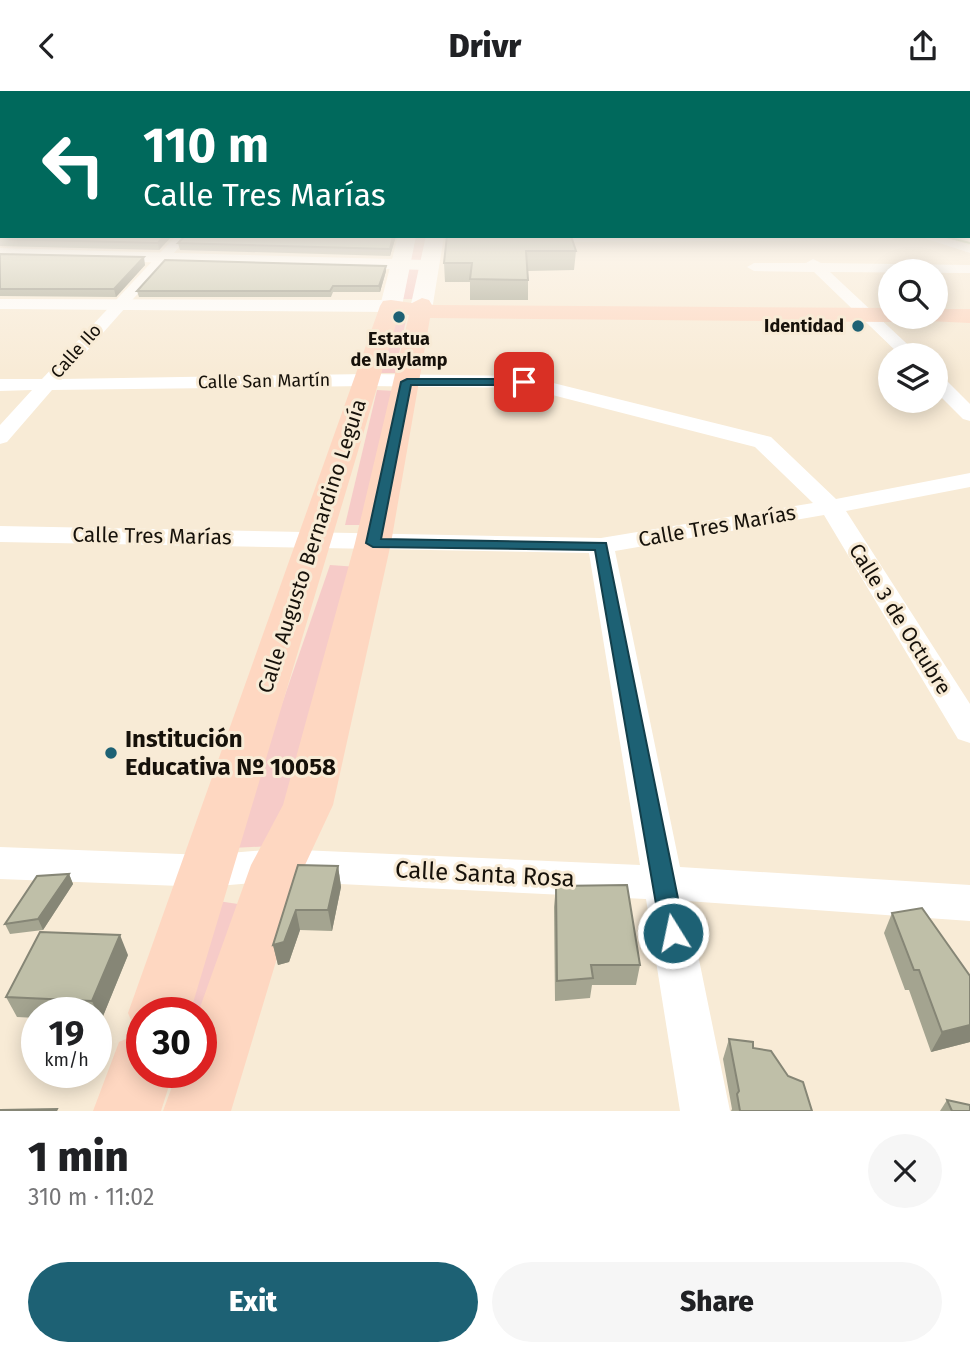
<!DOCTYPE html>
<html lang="en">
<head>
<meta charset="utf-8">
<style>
	body { margin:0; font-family:"Fira Sans",sans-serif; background:#f6f6f6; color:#202124; height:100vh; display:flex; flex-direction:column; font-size:26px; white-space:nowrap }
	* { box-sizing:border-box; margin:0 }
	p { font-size:23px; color:#757577 }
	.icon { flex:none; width:38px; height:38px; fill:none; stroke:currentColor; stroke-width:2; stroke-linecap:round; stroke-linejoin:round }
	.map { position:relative; height:1020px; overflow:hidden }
	.sheet { display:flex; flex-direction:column; background:#fff; flex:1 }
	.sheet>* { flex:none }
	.banner { position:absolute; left:0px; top:0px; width:971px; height:147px; box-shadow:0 4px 18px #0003; background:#00695c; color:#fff; overflow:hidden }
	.controls { position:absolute; left:878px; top:168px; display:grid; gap:14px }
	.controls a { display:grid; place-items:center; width:70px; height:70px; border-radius:50%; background:#fff; box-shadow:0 4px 18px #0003; font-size:35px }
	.speed { position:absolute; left:21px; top:906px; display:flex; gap:14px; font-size:35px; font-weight:700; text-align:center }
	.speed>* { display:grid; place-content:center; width:91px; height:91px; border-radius:50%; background:#fff; box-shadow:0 4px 18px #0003; line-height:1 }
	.speed small { font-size:18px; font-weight:400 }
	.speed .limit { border:10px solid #d22; background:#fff; color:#111 }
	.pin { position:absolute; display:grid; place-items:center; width:60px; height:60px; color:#fff; margin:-30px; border-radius:14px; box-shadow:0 4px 10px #0006 }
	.me { position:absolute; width:77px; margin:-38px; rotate:350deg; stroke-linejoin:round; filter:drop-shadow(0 0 5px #0008) }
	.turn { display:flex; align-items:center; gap:24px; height:147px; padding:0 28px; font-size:32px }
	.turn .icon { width:91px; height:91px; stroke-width:2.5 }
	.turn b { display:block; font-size:49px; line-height:60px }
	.round { display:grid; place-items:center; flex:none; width:74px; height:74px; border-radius:37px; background:#f6f6f6 }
	.overview { display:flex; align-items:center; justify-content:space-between; height:119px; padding:0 28px }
	h1 { font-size:42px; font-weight:800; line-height:52px }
	.cta { display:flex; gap:14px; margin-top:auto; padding:14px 28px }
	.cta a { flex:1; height:80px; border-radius:42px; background:#1d6174; color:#fff; font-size:28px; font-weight:800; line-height:80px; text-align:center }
	.cta a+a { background:#f6f6f6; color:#202124 }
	header { display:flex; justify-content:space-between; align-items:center; height:91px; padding:0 28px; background:#fff; font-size:32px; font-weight:800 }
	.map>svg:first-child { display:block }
	.green { fill:#f6cbc8 }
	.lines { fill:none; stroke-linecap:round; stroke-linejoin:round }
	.stream { fill:#91c07a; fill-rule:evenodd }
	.minor { fill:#fff; fill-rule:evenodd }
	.tertiary { fill:#fff; fill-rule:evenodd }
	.secondary { fill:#fff; fill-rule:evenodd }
	.primary { fill:#fed7c1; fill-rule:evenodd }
	.wall { fill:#a4a490 }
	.shaded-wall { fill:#868676 }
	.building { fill:#bfbfa8; stroke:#868676; stroke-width:2 }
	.route { fill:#1d6174; stroke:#133f4b; stroke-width:2 }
	.poi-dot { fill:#1d6174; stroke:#f8ebd6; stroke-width:2.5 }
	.labels { text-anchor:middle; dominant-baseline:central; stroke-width:6; stroke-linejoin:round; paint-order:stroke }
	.far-poi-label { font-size:18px; font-weight:bold; fill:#16110a; stroke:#f8ebd6; text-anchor:end }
	.far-street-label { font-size:18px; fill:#16110a; stroke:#f8ebd6 }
	.street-label { font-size:21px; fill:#16110a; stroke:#f8ebd6 }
	.near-poi-label { font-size:24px; font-weight:bold; fill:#16110a; stroke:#f8ebd6; text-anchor:start }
	.near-street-label { font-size:24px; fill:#16110a; stroke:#f8ebd6 }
</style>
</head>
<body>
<header><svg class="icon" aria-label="back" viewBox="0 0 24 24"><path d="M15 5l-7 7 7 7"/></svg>Drivr<svg class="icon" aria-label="share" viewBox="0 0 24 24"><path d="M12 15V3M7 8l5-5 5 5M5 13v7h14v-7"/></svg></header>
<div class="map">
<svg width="970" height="1020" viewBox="0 0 970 1020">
	<rect width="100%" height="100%" fill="#f8ebd6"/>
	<g class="green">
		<path d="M415,145H426L413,208H399Z"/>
		<path d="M392,229H406L395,282H381Z"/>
		<path d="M377,299L395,300L364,434H345Z"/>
		<path d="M330,474L358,476L272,755L232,757Z"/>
		<path d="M211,809L238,813L201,922H175Z"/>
	</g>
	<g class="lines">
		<path class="stream" d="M939,145H947L970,151V153Z"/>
		<g class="minor">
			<path d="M176,145H189L62,288L367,283L525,285L771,346L836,408L970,382V396L846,420L970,613V652L958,648L824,424L615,460L680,776L970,794V830L687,810L730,1020H680L646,808L278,790L206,796L0,788V756L206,764L278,758L640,774L589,462L0,451V435L601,447L813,412L755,356L525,297L367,295L52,299L7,351L0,353V334L32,299L0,300V288H42Z"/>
			<path d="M530,145H898L892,149L535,151L531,150Z"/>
			<path d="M918,145H939L970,154V162Z"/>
			<path d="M813,168L821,172L970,174V182L830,181L919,264H900L814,181L754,180L747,176L754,172H806Z"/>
			<path d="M936,284L943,286L970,313V330L963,328L936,301Z"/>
		</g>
		<g class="tertiary">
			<path d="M0,157L427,169L435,174L427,179L0,167Z"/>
			<path d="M0,208L391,209L400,215L391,221L0,218Z"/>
		</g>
		<g class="secondary">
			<path d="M398,145H416L402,215L399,220H383L380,215Z"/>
			<path d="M426,145H444L433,213L429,217H415L411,213Z"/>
		</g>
		<g class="primary">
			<path d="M422,207L429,209L432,214L891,217V226H901L891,231L430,227L391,452L333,714L305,774L231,1020H163L177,982H201V922H198L251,774L283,714L355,452L409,224L399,223L190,922H142V982H173L161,1020H93L119,951L137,943L128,922L380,215L383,210L391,209L412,212Z"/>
			<path d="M936,218H970V232L928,230L926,226H936Z"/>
		</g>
	</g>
	<g class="wall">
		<path d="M0,139L172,145L159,159L0,155Z"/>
		<path d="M185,145H396L390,165L180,159L178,152Z"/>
		<path d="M447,145L576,160L574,179L528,180V209H470V191H445L444,172Z"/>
		<path d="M0,163L145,174L116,206L0,205Z"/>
		<path d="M386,180L380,201H333L331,206H139L137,200Z"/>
		<path d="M298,774L338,775L341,796L332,840L300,839L289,871L278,874L273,854Z"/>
		<path d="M69,783L73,793L43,839L10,843L5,833Z"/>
		<path d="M556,795L640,874L636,894H592L590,907L555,910L554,816Z"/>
		<path d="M892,822L970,951L931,961L909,899H905L884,842Z"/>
		<path d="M128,864L101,930H96V922H37V927L17,926L6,906Z"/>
		<path d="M729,948L812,1020H731L732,1018L723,968Z"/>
		<path d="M947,1009L970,1020H940Z"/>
	</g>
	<g class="shaded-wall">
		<path d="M164,145H172L159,159L158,152Z"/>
		<path d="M393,145H396L390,165V158Z"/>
		<path d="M144,166L145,174L116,206L114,198Z"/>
		<path d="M386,175V180L380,201L379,195Z"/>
		<path d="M338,775L341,796L332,840L328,819Z"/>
		<path d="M69,783L73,793L43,839L38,828Z"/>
		<path d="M296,819L300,839L289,871L278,874L273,854Z"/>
		<path d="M120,844L128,864L101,930L92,910Z"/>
		<path d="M970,934V951L931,961L942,941Z"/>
	</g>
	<g class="building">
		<path d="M0,139H2V145H164L158,152L0,148Z"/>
		<path d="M185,145H393L390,158L178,152Z"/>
		<path d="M447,145H571L576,160H526L528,189L470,188L472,172H444Z"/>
		<path d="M0,163L144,166L114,198H0Z"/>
		<path d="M165,169L386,175L379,195H333L330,200H137Z"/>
		<path d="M298,774L338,775L328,819H296L284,851L273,854Z"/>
		<path d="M69,783L38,828L5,833L37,785Z"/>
		<path d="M627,794L640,874H591L593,887L557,890L556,795Z"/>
		<path d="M922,817L970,885V934L942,941L919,879H914L892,822Z"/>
		<path d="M40,841L120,844L92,910L6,906Z"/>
		<path d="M729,948L753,951V957L771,960L788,985L803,991L812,1020H740L737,1003L739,1000Z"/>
		<path d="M947,1009L970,1014V1020H952Z"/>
		<path d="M57,1018L56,1020H0V1019Z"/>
	</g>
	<linearGradient id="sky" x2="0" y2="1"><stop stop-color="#85b9bc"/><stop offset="0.49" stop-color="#fcf6ed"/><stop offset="1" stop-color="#fcf6ed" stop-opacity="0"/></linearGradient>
	<rect width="970" height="282" fill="url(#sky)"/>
	<path class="route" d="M407,288H524L530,291L524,294H411L381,448L606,452L685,842L682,850L673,853L665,850L661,842L595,459L373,456L366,452L401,291Z"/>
	<g class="poi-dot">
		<circle cx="399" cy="226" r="7"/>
		<circle cx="858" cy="235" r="7"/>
		<circle cx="111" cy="662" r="7"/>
	</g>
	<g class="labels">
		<g class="far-poi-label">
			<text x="844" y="235">Identidad</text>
			<text x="399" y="248" text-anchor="middle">Estatua<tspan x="399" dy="21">de Naylamp</tspan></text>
		</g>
		<g class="far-street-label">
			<text transform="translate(76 260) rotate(-48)">Calle Ilo</text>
			<text transform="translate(264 290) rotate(-1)">Calle San Martín</text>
		</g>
		<g class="street-label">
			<text transform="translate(717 435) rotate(-10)">Calle Tres Marías</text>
			<text transform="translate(152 445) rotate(1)">Calle Tres Marías</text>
			<text transform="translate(312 455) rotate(-72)">Calle Augusto Bernardino Leguía</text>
			<text transform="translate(900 528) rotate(58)">Calle 3 de Octubre</text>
		</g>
		<g class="near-poi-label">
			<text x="125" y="648">Institución<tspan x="125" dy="28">Educativa Nº 10058</tspan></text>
		</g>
		<g class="near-street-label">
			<text transform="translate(485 783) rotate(3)">Calle Santa Rosa</text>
		</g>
	</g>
</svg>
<div class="controls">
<a><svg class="icon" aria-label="search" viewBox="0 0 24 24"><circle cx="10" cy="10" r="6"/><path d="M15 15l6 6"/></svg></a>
<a><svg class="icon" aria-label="layers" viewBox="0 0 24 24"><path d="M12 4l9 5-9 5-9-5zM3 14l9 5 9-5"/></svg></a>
</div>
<div class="speed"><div>19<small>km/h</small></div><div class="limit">30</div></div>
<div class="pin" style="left:524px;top:291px;background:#d93025"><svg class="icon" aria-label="arrive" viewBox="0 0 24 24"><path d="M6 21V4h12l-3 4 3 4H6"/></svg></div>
<svg class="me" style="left:673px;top:842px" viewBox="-20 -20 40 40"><circle r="17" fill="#1d6174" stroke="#fff" stroke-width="3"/><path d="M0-11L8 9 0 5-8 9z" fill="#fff"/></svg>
<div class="banner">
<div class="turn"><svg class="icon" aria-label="left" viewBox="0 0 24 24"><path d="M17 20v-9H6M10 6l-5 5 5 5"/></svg><div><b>110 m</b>Calle Tres Marías</div></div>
</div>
</div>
<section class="sheet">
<div class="overview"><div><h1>1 min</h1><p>310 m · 11:02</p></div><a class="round"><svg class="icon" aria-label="close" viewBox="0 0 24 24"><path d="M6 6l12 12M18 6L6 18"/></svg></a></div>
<div class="cta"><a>Exit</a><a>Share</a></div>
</section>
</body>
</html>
